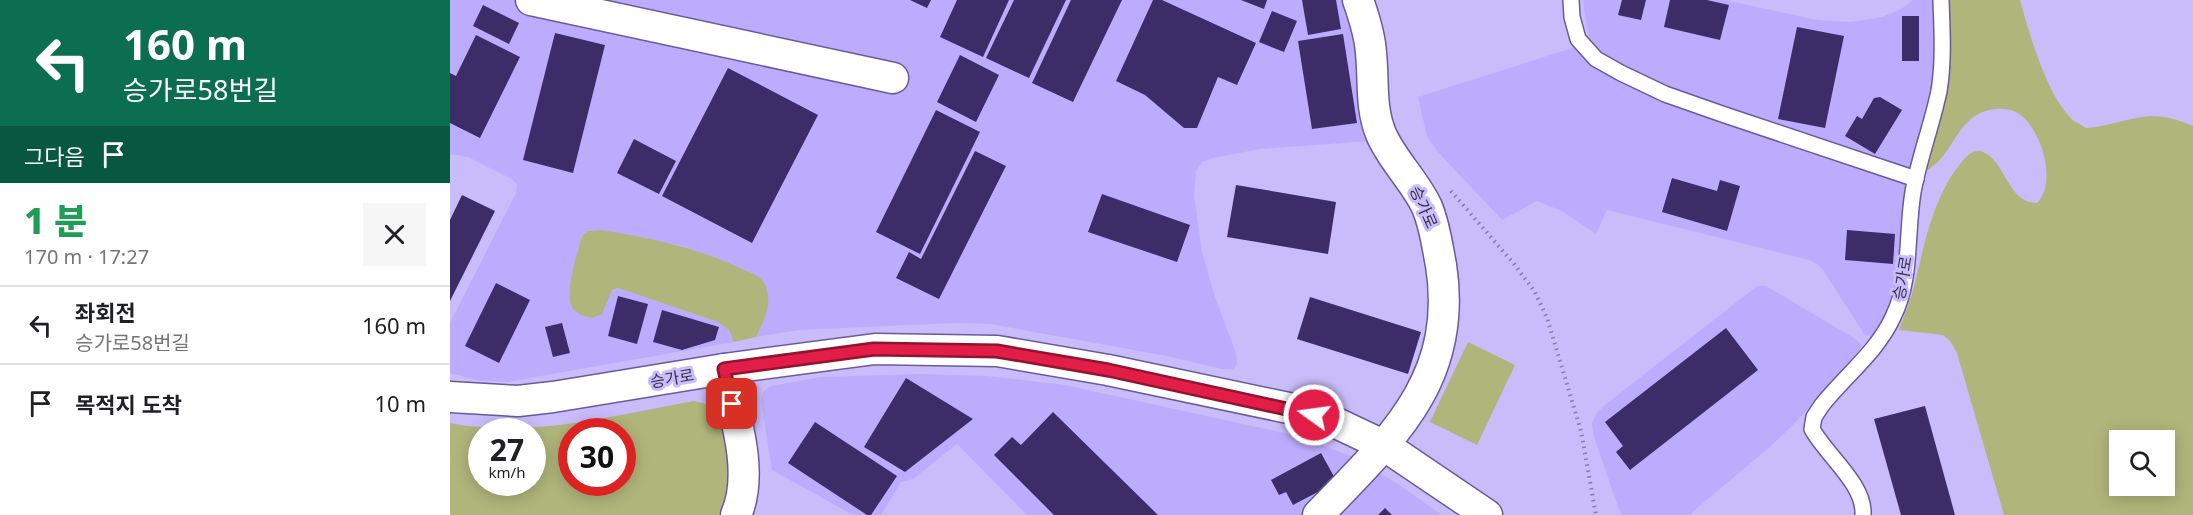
<!DOCTYPE html>
<html lang="ko">
<head>
<meta charset="utf-8">
<style>
	body { margin:0; font-family:"Noto Sans","Noto Sans KR",sans-serif; background:#f6f6f6; color:#202124; height:100vh; display:flex; flex-direction:column; font-size:22px; white-space:nowrap }
	* { box-sizing:border-box; margin:0 }
	p { font-size:20px; color:#757577 }
	.icon { flex:none; width:33px; height:33px; fill:none; stroke:currentColor; stroke-width:2; stroke-linecap:round; stroke-linejoin:round }
	.map { position:relative; flex:1; overflow:hidden }
	.sheet { display:flex; flex-direction:column; background:#fff; width:450px }
	.sheet>* { flex:none }
	.guide { background:#0b6e4f; color:#fff; overflow:hidden }
	.tools { position:absolute; left:1659px; top:430px; display:grid; gap:12px }
	.tools a { display:grid; place-items:center; width:66px; height:66px; border-radius:0px; background:#fff; box-shadow:0 3px 15px #0003; font-size:30px }
	.speed { position:absolute; left:18px; top:418px; display:flex; gap:12px; font-size:30px; font-weight:700; text-align:center }
	.speed>* { display:grid; place-content:center; width:78px; height:78px; border-radius:50%; background:#fff; box-shadow:0 3px 15px #0003; line-height:1 }
	.speed small { font-size:15px; font-weight:400 }
	.speed .limit { border:9px solid #d22; background:#fff; color:#111 }
	.pin { position:absolute; display:grid; place-items:center; width:51px; height:51px; color:#fff; margin:-26px; border-radius:12px; box-shadow:0 3px 9px #0006 }
	.me { position:absolute; width:66px; margin:-33px; rotate:284deg; stroke-linejoin:round; filter:drop-shadow(0 0 4px #0008) }
	.turn { display:flex; align-items:center; gap:21px; height:126px; padding:0 24px; font-size:27px }
	.turn .icon { width:78px; height:78px; stroke-width:2.5 }
	.turn b { display:block; font-size:42px; line-height:51px }
	.then { display:flex; align-items:center; height:57px; padding:0 24px; background:#0003; gap:12px; font-size:22px }
	.round { display:grid; place-items:center; flex:none; width:63px; height:63px; border-radius:0px; background:#f6f6f6 }
	.overview { display:flex; align-items:center; justify-content:space-between; height:102px; padding:0 24px }
	h1 { font-size:36px; font-weight:800; line-height:45px; color:#1e9e55 }
	ul { padding:0; list-style:none }
	li { display:flex; align-items:center; gap:18px; height:78px; padding:0 24px; border-top:2px solid #e0e0e0 }
	li div { flex:1 }
	li b { display:block; font-size:22px }
	li em { font-style:normal }
	main { display:flex; flex:1; min-height:0 }
	.map>svg:first-child { display:block }
	.built { fill:#bcacfe }
	.green { fill:#b0b57b; fill-rule:evenodd }
	.building { fill:#3c2d68 }
	.lines { fill:none; stroke-linecap:round; stroke-linejoin:round }
	.service-casing { stroke:#695a9e; stroke-width:18 }
	.minor-casing { stroke:#695a9e; stroke-width:33 }
	.path { stroke:#857cab; stroke-width:4; stroke-dasharray:1.5 4.5; stroke-linecap:butt }
	.service { stroke:#fff; stroke-width:15 }
	.minor { stroke:#fff; stroke-width:30 }
	.route-casing { stroke:#92132f; stroke-width:15 }
	.route { stroke:#e11d48; stroke-width:10 }
	.labels { text-anchor:middle; dominant-baseline:central; stroke-width:6; stroke-linejoin:round; paint-order:stroke }
	.street-label { font-size:16px; fill:#352f4d; stroke:#c8bdfa }
</style>
</head>
<body>
<main>
<section class="sheet">
<div class="guide">
<div class="turn"><svg class="icon" aria-label="left" viewBox="0 0 24 24"><path d="M17 20v-9H6M10 6l-5 5 5 5"/></svg><div><b>160 m</b>승가로58번길</div></div>
<div class="then">그다음<svg class="icon" aria-label="arrive" viewBox="0 0 24 24"><path d="M6 21V4h12l-3 4 3 4H6"/></svg></div>
</div>
<div class="overview"><div><h1>1 분</h1><p>170 m · 17:27</p></div><a class="round"><svg class="icon" aria-label="close" viewBox="0 0 24 24"><path d="M6 6l12 12M18 6L6 18"/></svg></a></div>
<ul>
<li><svg class="icon" aria-label="left" viewBox="0 0 24 24"><path d="M17 20v-9H6M10 6l-5 5 5 5"/></svg><div><b>좌회전</b><p>승가로58번길</p></div><em>160 m</em></li>
<li><svg class="icon" aria-label="arrive" viewBox="0 0 24 24"><path d="M6 21V4h12l-3 4 3 4H6"/></svg><div><b>목적지 도착</b></div><em>10 m</em></li>
</ul>
</section>
<div class="map">
<svg width="1743" height="515" viewBox="0 0 1743 515">
	<rect width="100%" height="100%" fill="#c8bdfa"/>
	<g class="built">
		<path d="M0,0H898L921,141L810,149L763,158L752,162L746,171L744,195L752,252L765,297L786,353L787,364L783,369H772L717,356L540,324L505,323L349,330L306,337L313,324L237,247L151,230L138,231L132,236L123,273L158,298L162,290L168,288L268,322L279,330L284,342L57,382L26,380L0,373V323L66,193L67,185L62,179L18,157L0,154Z"/>
		<path d="M1133,0H1275L1367,20L1401,22L1432,17L1451,9L1463,0H1484L1486,50L1484,77L1458,189L1452,223L1450,270L1440,306L1421,337L1414,334L1373,270L1367,264L1359,260L1157,210L1146,234L1112,211L1087,201L1052,220L988,152L977,136L968,97L1141,42L1137,28Z"/>
		<path d="M1307,286H1316L1404,338L1412,345L1408,352L1347,421L1322,445L1239,515H1171L1144,437L1142,423L1146,414L1155,405Z"/>
		<path d="M469,374L537,376L615,385L848,436L903,457L948,484L992,515H577L507,444L463,479L451,482L431,515H403L322,470L311,401L313,392L320,386L371,377Z"/>
	</g>
	<g class="green">
		<path d="M1498,0H1570C1579,33 1598,99 1624,121C1627,123 1632,125 1636,128C1681,124 1695,105 1743,126V515H1554L1507,353L1501,342L1493,335L1449,330C1454,316 1460,302 1464,287C1475,243 1482,200 1510,164C1516,157 1523,148 1533,152C1556,161 1557,203 1587,203C1608,183 1591,125 1566,112C1558,108 1548,108 1539,110C1507,117 1504,154 1478,170L1474,169C1484,137 1496,103 1500,70C1502,47 1500,23 1498,0ZM1670,441H1714V486H1670Z"/>
		<path d="M151,230C199,238 247,247 292,269C298,272 308,275 312,280C325,297 315,321 306,337L284,342L279,330L268,322L168,288L162,290L152,314L142,318C135,316 126,315 122,307C114,293 128,252 132,236L138,231Z"/>
		<path d="M1018,342L1065,365L1027,445L980,422Z"/>
		<path d="M244,401L256,404L267,416L275,432L282,481L269,515H0V423C80,439 165,415 244,401ZM32,432H82V483H32ZM122,432H172V483H122Z"/>
	</g>
	<g class="building">
		<path d="M460,0H481L477,8Z"/>
		<path d="M507,0H559L533,57L490,37Z"/>
		<path d="M564,0H616L579,78L536,58Z"/>
		<path d="M621,0H672L623,102L582,83Z"/>
		<path d="M703,0H712L806,43L787,85L768,77L747,128H734L695,95L666,81Z"/>
		<path d="M791,0H817L814,9Z"/>
		<path d="M852,0H886L891,29L858,35Z"/>
		<path d="M1172,0H1196L1191,20L1168,15Z"/>
		<path d="M1220,0H1257L1279,5L1270,40L1214,27Z"/>
		<path d="M33,5L69,23L59,44L23,26Z"/>
		<path d="M822,11L847,21L834,52L809,42Z"/>
		<rect x="1452" y="16" width="17" height="45"/>
		<path d="M1347,27L1394,36L1375,128L1328,119Z"/>
		<path d="M105,33L155,45L123,173L73,160Z"/>
		<path d="M893,34L907,123L862,129L848,41Z"/>
		<path d="M26,35L70,57L30,138L0,123V73L6,76Z"/>
		<path d="M510,55L549,75L526,122L487,102Z"/>
		<path d="M278,68L368,115L302,243L212,196Z"/>
		<path d="M1430,97L1452,110L1425,154L1395,136L1407,116L1412,119L1424,98Z"/>
		<path d="M486,110L530,132L470,254L426,232Z"/>
		<path d="M184,139L226,161L209,194L167,173Z"/>
		<path d="M525,151L556,166L489,299L446,278L459,252L471,259Z"/>
		<path d="M1222,178L1267,191L1270,180L1290,186L1277,231L1212,212Z"/>
		<path d="M786,185L886,202L878,254L777,237Z"/>
		<path d="M652,194L740,225L727,262L638,232Z"/>
		<path d="M12,195L45,211L0,301V220Z"/>
		<path d="M1397,230L1445,234L1443,264L1395,260Z"/>
		<path d="M46,283L80,300L49,363L15,346Z"/>
		<path d="M168,296L198,304L187,344L158,336Z"/>
		<path d="M860,297L971,332L958,374L847,339Z"/>
		<path d="M212,310L269,327L265,340L232,350L203,342Z"/>
		<path d="M112,323L120,353L103,357L95,327Z"/>
		<path d="M1276,328L1308,370L1180,470L1166,452L1173,446L1155,422Z"/>
		<path d="M456,378L523,419L455,472L414,447Z"/>
		<path d="M1475,406L1505,515H1451L1424,419Z"/>
		<path d="M603,412L708,515H604L544,455L562,437L571,445Z"/>
		<path d="M365,422L447,476L421,515H417L338,463Z"/>
		<path d="M871,453L887,482L843,505L836,492L829,495L821,480Z"/>
		<path d="M935,508L942,515H928Z"/>
	</g>
	<g class="lines">
		<g class="service-casing">
			<g id="service">
				<path d="M1121,0L1122,17L1128,39L1146,59L1171,73L1215,94L1272,114L1466,179"/>
				<path d="M1413,515C1415,484 1376,455 1362,429L1364,417L1372,405C1395,376 1427,352 1443,317C1462,279 1456,234 1463,192C1469,158 1482,125 1489,91C1494,61 1492,30 1491,0"/>
			</g>
		</g>
		<g class="minor-casing">
			<g id="minor">
				<path d="M81,0L443,78"/>
				<path d="M274,369C284,413 305,472 286,515"/>
				<path d="M0,397L68,401L103,397L274,369L425,349L547,351L658,370L848,410L880,420L935,446L1037,515"/>
				<path d="M868,515C941,439 1009,380 991,265C987,245 985,226 977,207C965,181 942,160 931,134C920,107 924,81 921,53C920,35 914,17 908,0"/>
			</g>
		</g>
		<path class="path" d="M1001,191L1064,264L1085,292L1097,318L1131,431L1146,515"/>
		<use href="#service" class="service"/>
		<use href="#minor" class="minor"/>
	</g>
	<g class="lines">
		<g class="route-casing">
			<path id="route" d="M282,404L274,369L424,349L547,351L658,370L864,415"/>
		</g>
		<use href="#route" class="route"/>
	</g>
	<g class="labels">
		<g class="street-label">
			<text transform="translate(974 207) rotate(66)">승가로</text>
			<text transform="translate(1452 278) rotate(-80)">승가로</text>
			<text transform="translate(222 378) rotate(-10)">승가로</text>
		</g>
	</g>
</svg>
<div class="tools">
<a><svg class="icon" aria-label="search" viewBox="0 0 24 24"><circle cx="10" cy="10" r="6"/><path d="M15 15l6 6"/></svg></a>
</div>
<div class="speed"><div>27<small>km/h</small></div><div class="limit">30</div></div>
<div class="pin" style="left:282px;top:404px;background:#d93025"><svg class="icon" aria-label="arrive" viewBox="0 0 24 24"><path d="M6 21V4h12l-3 4 3 4H6"/></svg></div>
<svg class="me" style="left:864px;top:415px" viewBox="-20 -20 40 40"><circle r="17" fill="#e11d48" stroke="#fff" stroke-width="3"/><path d="M0-11L8 9 0 5-8 9z" fill="#fff"/></svg>
</div>
</main>
</body>
</html>
